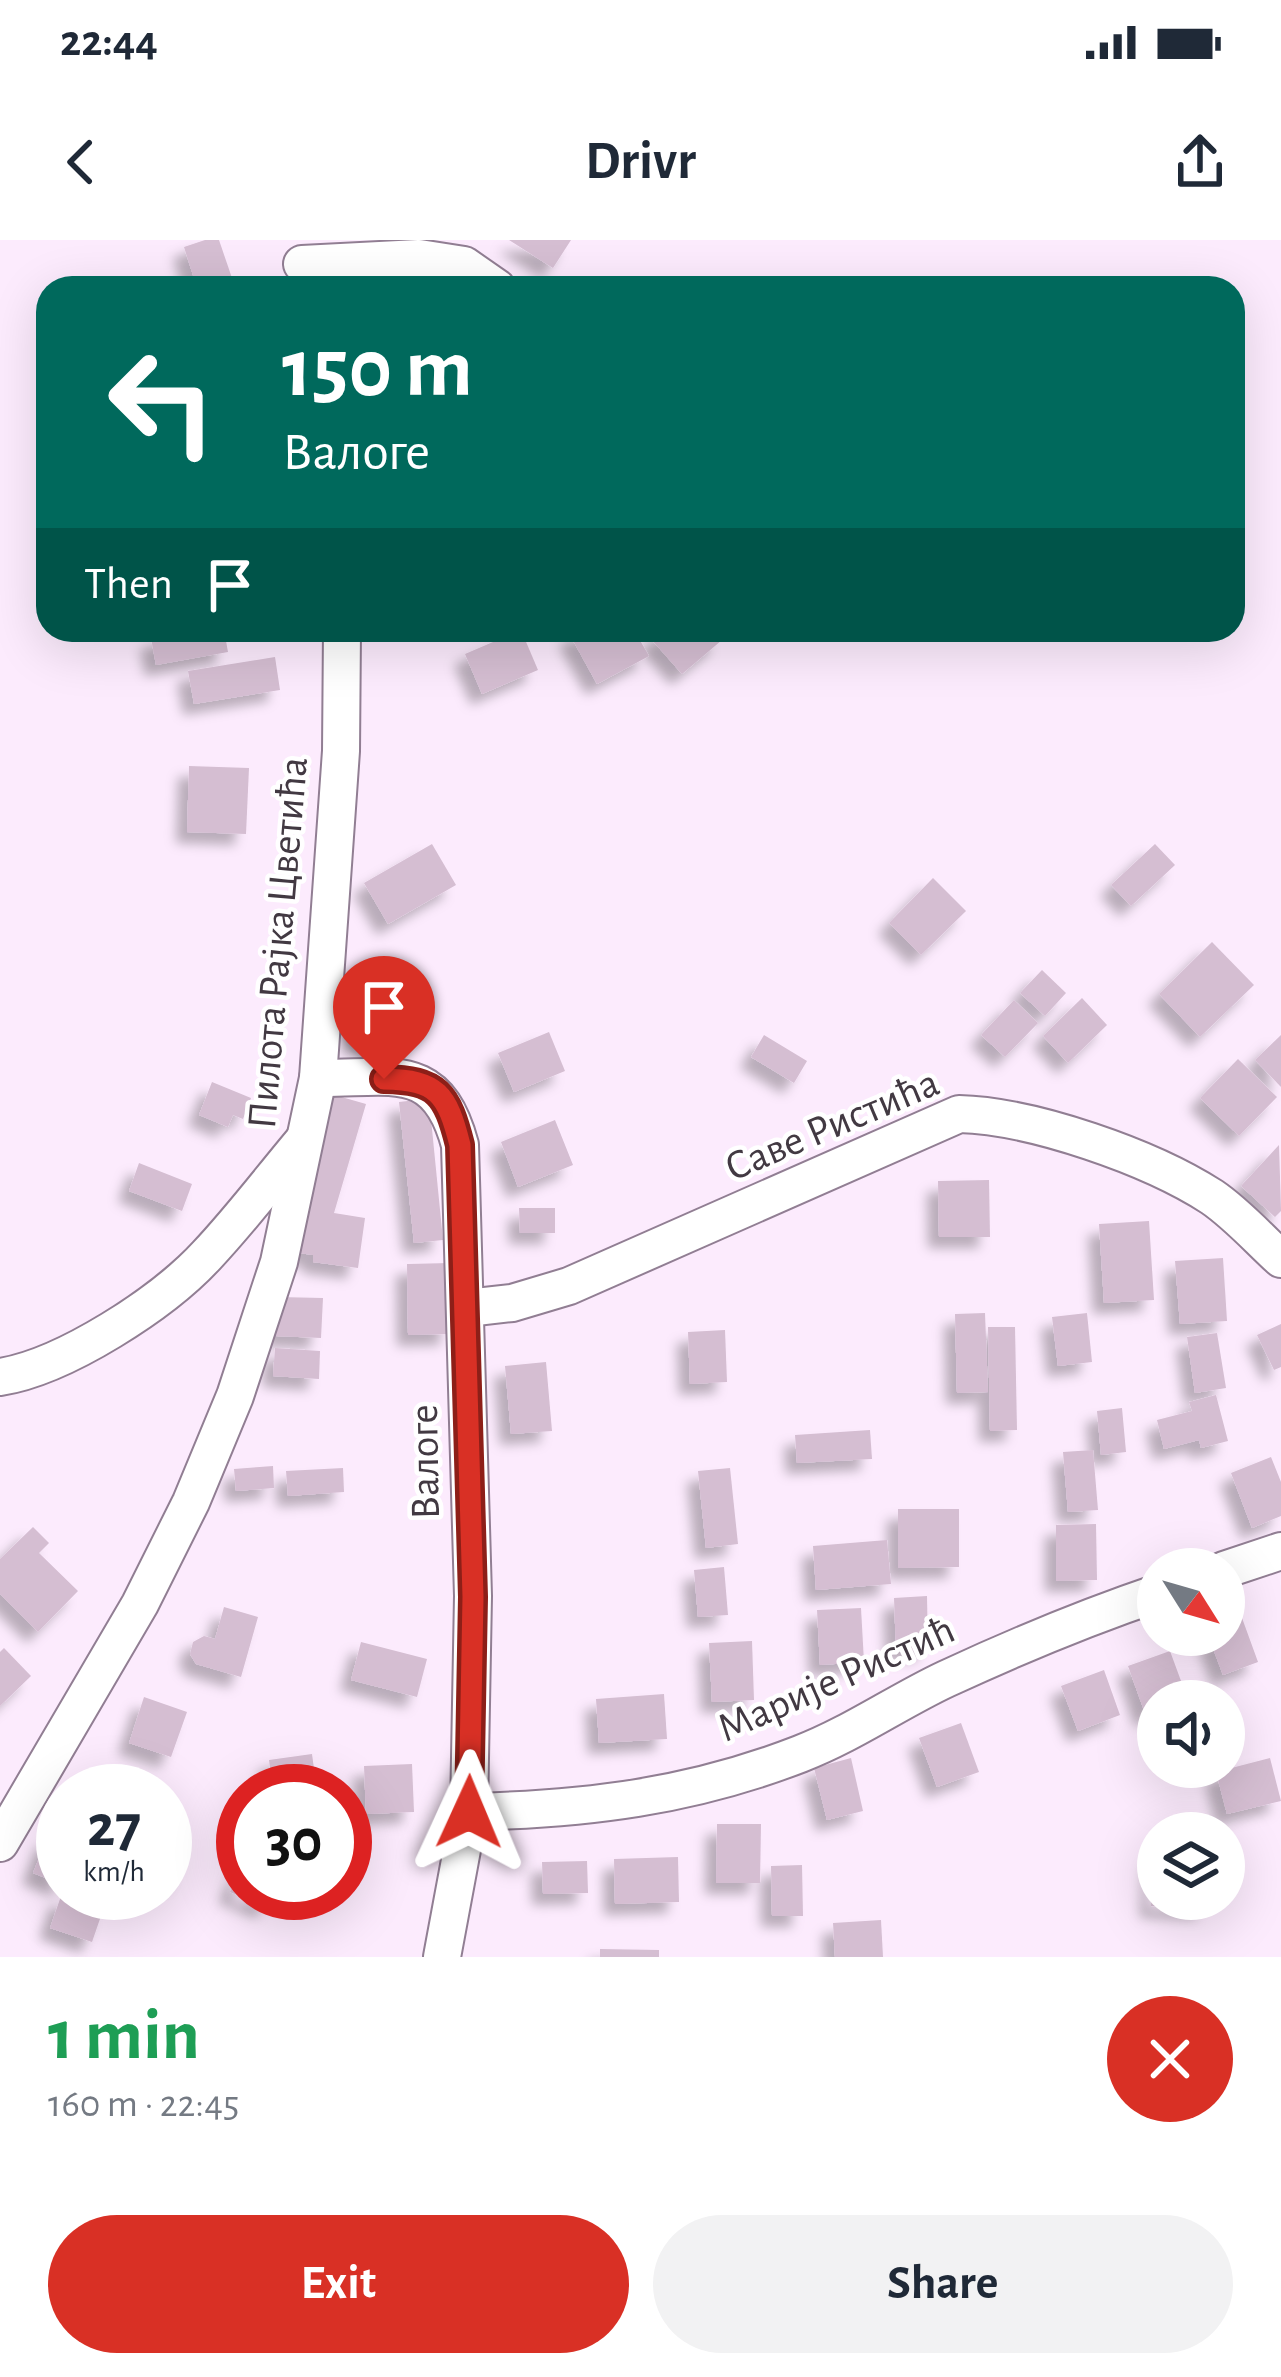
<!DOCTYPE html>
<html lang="en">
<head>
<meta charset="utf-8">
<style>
	body { margin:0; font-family:"Alegreya Sans",sans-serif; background:#f2f2f3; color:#1f2937; height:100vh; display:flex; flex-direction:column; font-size:45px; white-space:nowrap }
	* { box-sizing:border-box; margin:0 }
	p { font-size:39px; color:#747a83 }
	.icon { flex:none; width:66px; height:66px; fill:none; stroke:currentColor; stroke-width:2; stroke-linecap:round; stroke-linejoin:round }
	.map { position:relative; height:1717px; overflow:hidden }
	.details { display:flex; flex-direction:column; background:#fff; flex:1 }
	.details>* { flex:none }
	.guide { position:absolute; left:36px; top:36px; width:1209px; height:366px; border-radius:36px; box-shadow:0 12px 48px #0002; background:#00695c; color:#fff; overflow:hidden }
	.needle { width:78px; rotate:127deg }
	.tools { position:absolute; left:1137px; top:1308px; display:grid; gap:24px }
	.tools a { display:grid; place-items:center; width:108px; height:108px; border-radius:50%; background:#fff; box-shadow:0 12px 48px #0002; font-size:60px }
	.speed { position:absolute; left:36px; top:1524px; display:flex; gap:24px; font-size:60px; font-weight:700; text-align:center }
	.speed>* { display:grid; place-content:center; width:156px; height:156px; border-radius:50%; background:#fff; box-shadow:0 12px 48px #0002; line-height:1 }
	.speed small { font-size:30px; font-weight:400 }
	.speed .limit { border:18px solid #d22; background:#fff; color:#111 }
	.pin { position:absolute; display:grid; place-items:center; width:102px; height:102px; color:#fff; margin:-123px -51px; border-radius:50% 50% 50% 0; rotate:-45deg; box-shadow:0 0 12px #0007 }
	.pin .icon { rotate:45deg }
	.me { position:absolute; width:132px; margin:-66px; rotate:1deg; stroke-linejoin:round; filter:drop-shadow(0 0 9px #0008) }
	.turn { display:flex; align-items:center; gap:42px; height:252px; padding:0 48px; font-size:54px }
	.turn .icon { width:156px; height:156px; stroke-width:2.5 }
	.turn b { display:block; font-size:84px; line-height:102px }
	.then { display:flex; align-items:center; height:114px; padding:0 48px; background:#0003; gap:24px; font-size:45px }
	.round { display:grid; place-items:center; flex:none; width:126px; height:126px; border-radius:63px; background:#f2f2f3 }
	.head { display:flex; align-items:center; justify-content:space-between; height:204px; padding:0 48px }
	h1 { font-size:72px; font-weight:700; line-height:90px; color:#1e9e55 }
	.cta { display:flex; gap:24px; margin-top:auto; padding:24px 48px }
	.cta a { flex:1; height:138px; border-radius:72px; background:#d93025; color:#fff; font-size:48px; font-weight:700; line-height:138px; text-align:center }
	.cta a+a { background:#f2f2f3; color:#1f2937 }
	.status { display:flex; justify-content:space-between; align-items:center; height:84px; padding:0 60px; background:#fff; direction:ltr }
	.status svg { height:33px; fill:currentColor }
	header { display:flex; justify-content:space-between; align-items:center; height:156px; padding:0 48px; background:#fff; font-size:54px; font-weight:700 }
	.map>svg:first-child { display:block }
	.building { fill:#d5bed2; filter:url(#shadow) }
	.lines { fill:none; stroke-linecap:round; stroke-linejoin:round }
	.minor-casing { stroke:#917e93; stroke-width:40 }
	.minor { stroke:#fff; stroke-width:36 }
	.route-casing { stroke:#8d1f18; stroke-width:30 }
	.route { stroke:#d93025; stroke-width:21 }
	.labels { text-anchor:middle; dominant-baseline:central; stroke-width:9; stroke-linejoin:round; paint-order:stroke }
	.street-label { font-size:42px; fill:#423942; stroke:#fff }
</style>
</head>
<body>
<div class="status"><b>22:44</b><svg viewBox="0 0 49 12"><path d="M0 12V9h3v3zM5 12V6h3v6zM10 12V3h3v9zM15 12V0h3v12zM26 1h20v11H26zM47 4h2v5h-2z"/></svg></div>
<header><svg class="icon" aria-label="back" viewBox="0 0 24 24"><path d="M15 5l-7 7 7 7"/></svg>Drivr<svg class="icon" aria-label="share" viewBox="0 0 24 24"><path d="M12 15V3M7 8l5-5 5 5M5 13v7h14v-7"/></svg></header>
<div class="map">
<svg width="1281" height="1717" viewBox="0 0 1281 1717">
	<defs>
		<filter id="shadow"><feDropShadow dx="-11" dy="11" stdDeviation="6" flood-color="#0004"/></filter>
	</defs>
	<rect width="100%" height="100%" fill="#fcebfd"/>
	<g class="building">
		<path d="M205,0H219L233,41L197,48L184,7Z"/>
		<path d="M509,0H571L553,28Z"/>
		<path d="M192,390H224L228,412L156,425L151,398Z"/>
		<path d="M521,390L538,430L482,454L465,414Z"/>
		<path d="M579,390H634L649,416L597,444L570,395Z"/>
		<path d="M664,390H713L722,400L682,434L652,400Z"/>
		<path d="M275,417L280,450L194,464L188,431Z"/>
		<path d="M189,526L249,528L246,594L187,592Z"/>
		<path d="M432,604L456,645L388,684L364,643Z"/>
		<path d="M1155,604L1175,625L1131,666L1111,645Z"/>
		<path d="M933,638L966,671L921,715L889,683Z"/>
		<path d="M1212,702L1254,745L1200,797L1159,754Z"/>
		<path d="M1042,730L1066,753L1045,776L1020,753Z"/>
		<path d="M1082,758L1107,785L1068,823L1043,796Z"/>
		<path d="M1014,760L1038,783L1005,817L981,795Z"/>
		<path d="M356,768L402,775L397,810L351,804Z"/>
		<path d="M549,792L565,831L514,852L498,813Z"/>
		<path d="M764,795L807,821L794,843L751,817Z"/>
		<path d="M1281,795V847L1255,820Z"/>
		<path d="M1238,819L1277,857L1239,896L1200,858Z"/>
		<path d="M212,842L251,858L243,879L233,875L228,887L199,875Z"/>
		<path d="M331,854L366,864L334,973L365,978L358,1028L313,1022V1015L292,1012Z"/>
		<path d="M416,860L431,879L443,1000L414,1003L399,862Z"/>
		<path d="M555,880L573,925L518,947L501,902Z"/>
		<path d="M1279,905L1281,971L1275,977L1241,946Z"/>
		<path d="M139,923L192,944L182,971L129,951Z"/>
		<path d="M989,940L990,997H939L938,941Z"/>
		<path d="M519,968H555V993H520Z"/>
		<path d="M1149,981L1154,1060L1104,1063L1099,984Z"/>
		<path d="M1223,1018L1227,1081L1180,1084L1175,1021Z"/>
		<path d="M450,1023L451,1094L408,1095L407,1024Z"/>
		<path d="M278,1057L323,1058L321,1098L276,1096Z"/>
		<path d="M985,1073L988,1152L957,1153L955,1074Z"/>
		<path d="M1087,1073L1092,1122L1058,1126L1052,1077Z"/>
		<path d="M1281,1084V1127L1274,1130L1257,1095Z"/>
		<path d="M988,1087H1015L1017,1190L990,1191Z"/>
		<path d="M725,1090L727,1142L690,1144L688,1092Z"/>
		<path d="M1217,1093L1226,1148L1195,1153L1187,1097Z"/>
		<path d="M275,1108L320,1111L319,1139L273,1136Z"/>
		<path d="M546,1122L552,1191L511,1194L505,1126Z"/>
		<path d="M1216,1155L1228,1201L1201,1208L1199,1200L1164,1209L1157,1180L1192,1171L1189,1162Z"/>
		<path d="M1122,1168L1126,1212L1101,1215L1097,1171Z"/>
		<path d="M870,1190L872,1219L797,1223L795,1195Z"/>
		<path d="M1093,1210L1098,1270L1068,1272L1063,1212Z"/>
		<path d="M1271,1217L1281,1242V1276L1252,1288L1231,1233Z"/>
		<path d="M273,1226L274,1248L236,1251L234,1229Z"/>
		<path d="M343,1228L344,1252L288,1256L286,1231Z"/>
		<path d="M730,1228L738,1304L706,1308L698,1231Z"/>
		<path d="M898,1269H959V1327L898,1328Z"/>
		<path d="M1096,1284L1097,1340L1056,1341V1285Z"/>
		<path d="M33,1287L49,1303L39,1313L78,1351L38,1392L0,1354V1319Z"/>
		<path d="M887,1300L891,1344L816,1350L813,1306Z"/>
		<path d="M724,1327L728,1375L698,1377L694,1330Z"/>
		<path d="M927,1356L928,1410L896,1411L894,1358Z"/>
		<path d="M224,1367L258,1377L241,1437L196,1424L190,1414L193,1402L204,1396L215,1399Z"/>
		<path d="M861,1368L864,1422L820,1425L817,1370Z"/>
		<path d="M1242,1378L1258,1422L1223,1435L1208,1395H1224V1385Z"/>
		<path d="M752,1401L754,1460L712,1462L709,1403Z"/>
		<path d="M361,1402L427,1419L417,1457L351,1440Z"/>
		<path d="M4,1408L31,1436L0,1466V1412Z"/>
		<path d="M1170,1411L1188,1460L1158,1461V1471L1146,1476L1128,1426Z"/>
		<path d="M1104,1430L1120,1475L1078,1491L1061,1446Z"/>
		<path d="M664,1454L667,1499L599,1503L596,1459Z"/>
		<path d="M144,1457L187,1472L171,1517L129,1503Z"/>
		<path d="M961,1483L979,1532L937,1547L919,1498Z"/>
		<path d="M312,1514L317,1551H273L269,1520Z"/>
		<path d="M851,1518L863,1571L827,1580L814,1528Z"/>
		<path d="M1270,1518L1281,1561L1227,1574L1216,1532Z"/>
		<path d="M412,1524L414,1572L366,1574L364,1526Z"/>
		<path d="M717,1584H761L760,1643H716Z"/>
		<path d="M48,1596L63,1602V1645L33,1633Z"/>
		<path d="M165,1612L184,1620L177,1639L165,1635Z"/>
		<path d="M1154,1615H1158V1659H1207V1668L1151,1666Z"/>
		<path d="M678,1617L679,1662L615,1664L614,1619Z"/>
		<path d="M587,1621L588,1653L543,1654L542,1622Z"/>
		<path d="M243,1622V1653H273L267,1667L230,1652Z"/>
		<path d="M802,1625L803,1676H772L771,1626Z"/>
		<path d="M61,1656L103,1670L92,1702L50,1688Z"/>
		<path d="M881,1680L883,1717H835L833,1683Z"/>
		<path d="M600,1709L659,1710V1717H600Z"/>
	</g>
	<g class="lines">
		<g class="minor-casing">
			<g id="minor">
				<path d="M302,24L419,18L464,25L497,48"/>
				<path d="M318,838C391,839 437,819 460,905L473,1356L469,1572L442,1717"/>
				<path d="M467,1068L512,1063L569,1046L959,874C1033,876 1150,917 1212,957C1237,974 1259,999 1281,1019"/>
				<path d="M0,1137C64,1127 163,1063 207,1015C241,979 271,939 303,901"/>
				<path d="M1224,1330L1281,1311"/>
				<path d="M469,1572C587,1569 689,1557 800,1514C852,1494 897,1462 946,1439C1015,1407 1087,1377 1158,1353"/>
				<path d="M0,1603L140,1364L191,1262L235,1156L279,1022L318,838L341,511L342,390"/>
			</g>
		</g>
		<use href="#minor" class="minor"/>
	</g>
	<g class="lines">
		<g class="route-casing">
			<path id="route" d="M384,839C438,840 447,854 460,905L473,1357L469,1572"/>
		</g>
		<use href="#route" class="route"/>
	</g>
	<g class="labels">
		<g class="street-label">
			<text transform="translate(278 703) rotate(-85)">Пилота Рајка Цветића</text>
			<text transform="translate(832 885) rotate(-23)">Саве Ристића</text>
			<text transform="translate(425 1222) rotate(-91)">Валоге</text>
			<text transform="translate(836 1439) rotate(-24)">Марије Ристић</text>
		</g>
	</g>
</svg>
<div class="tools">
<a><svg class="needle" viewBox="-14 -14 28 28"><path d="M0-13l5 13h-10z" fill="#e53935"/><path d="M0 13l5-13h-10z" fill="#747a83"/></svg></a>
<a><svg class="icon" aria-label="sound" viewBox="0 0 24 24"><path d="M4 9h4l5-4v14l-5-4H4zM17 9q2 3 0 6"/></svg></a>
<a><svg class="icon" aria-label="layers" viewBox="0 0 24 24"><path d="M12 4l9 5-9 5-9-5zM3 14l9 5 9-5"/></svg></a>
</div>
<div class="speed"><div>27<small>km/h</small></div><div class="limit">30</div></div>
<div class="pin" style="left:384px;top:839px;background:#d93025"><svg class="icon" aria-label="arrive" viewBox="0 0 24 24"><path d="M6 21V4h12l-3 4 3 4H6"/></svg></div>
<svg class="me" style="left:469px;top:1572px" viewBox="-20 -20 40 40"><path d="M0-17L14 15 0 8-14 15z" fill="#d93025" stroke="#fff" stroke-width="4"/></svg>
<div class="guide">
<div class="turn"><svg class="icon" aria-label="left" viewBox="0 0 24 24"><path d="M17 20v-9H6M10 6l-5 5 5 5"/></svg><div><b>150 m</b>Валоге</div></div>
<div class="then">Then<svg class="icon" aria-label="arrive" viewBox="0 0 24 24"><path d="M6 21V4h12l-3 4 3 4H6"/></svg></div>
</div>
</div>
<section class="details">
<div class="head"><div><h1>1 min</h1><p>160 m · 22:45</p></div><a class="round" style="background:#d93025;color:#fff"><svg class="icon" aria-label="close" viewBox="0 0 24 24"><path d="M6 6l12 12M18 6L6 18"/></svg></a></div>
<div class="cta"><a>Exit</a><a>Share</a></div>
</section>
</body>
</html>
